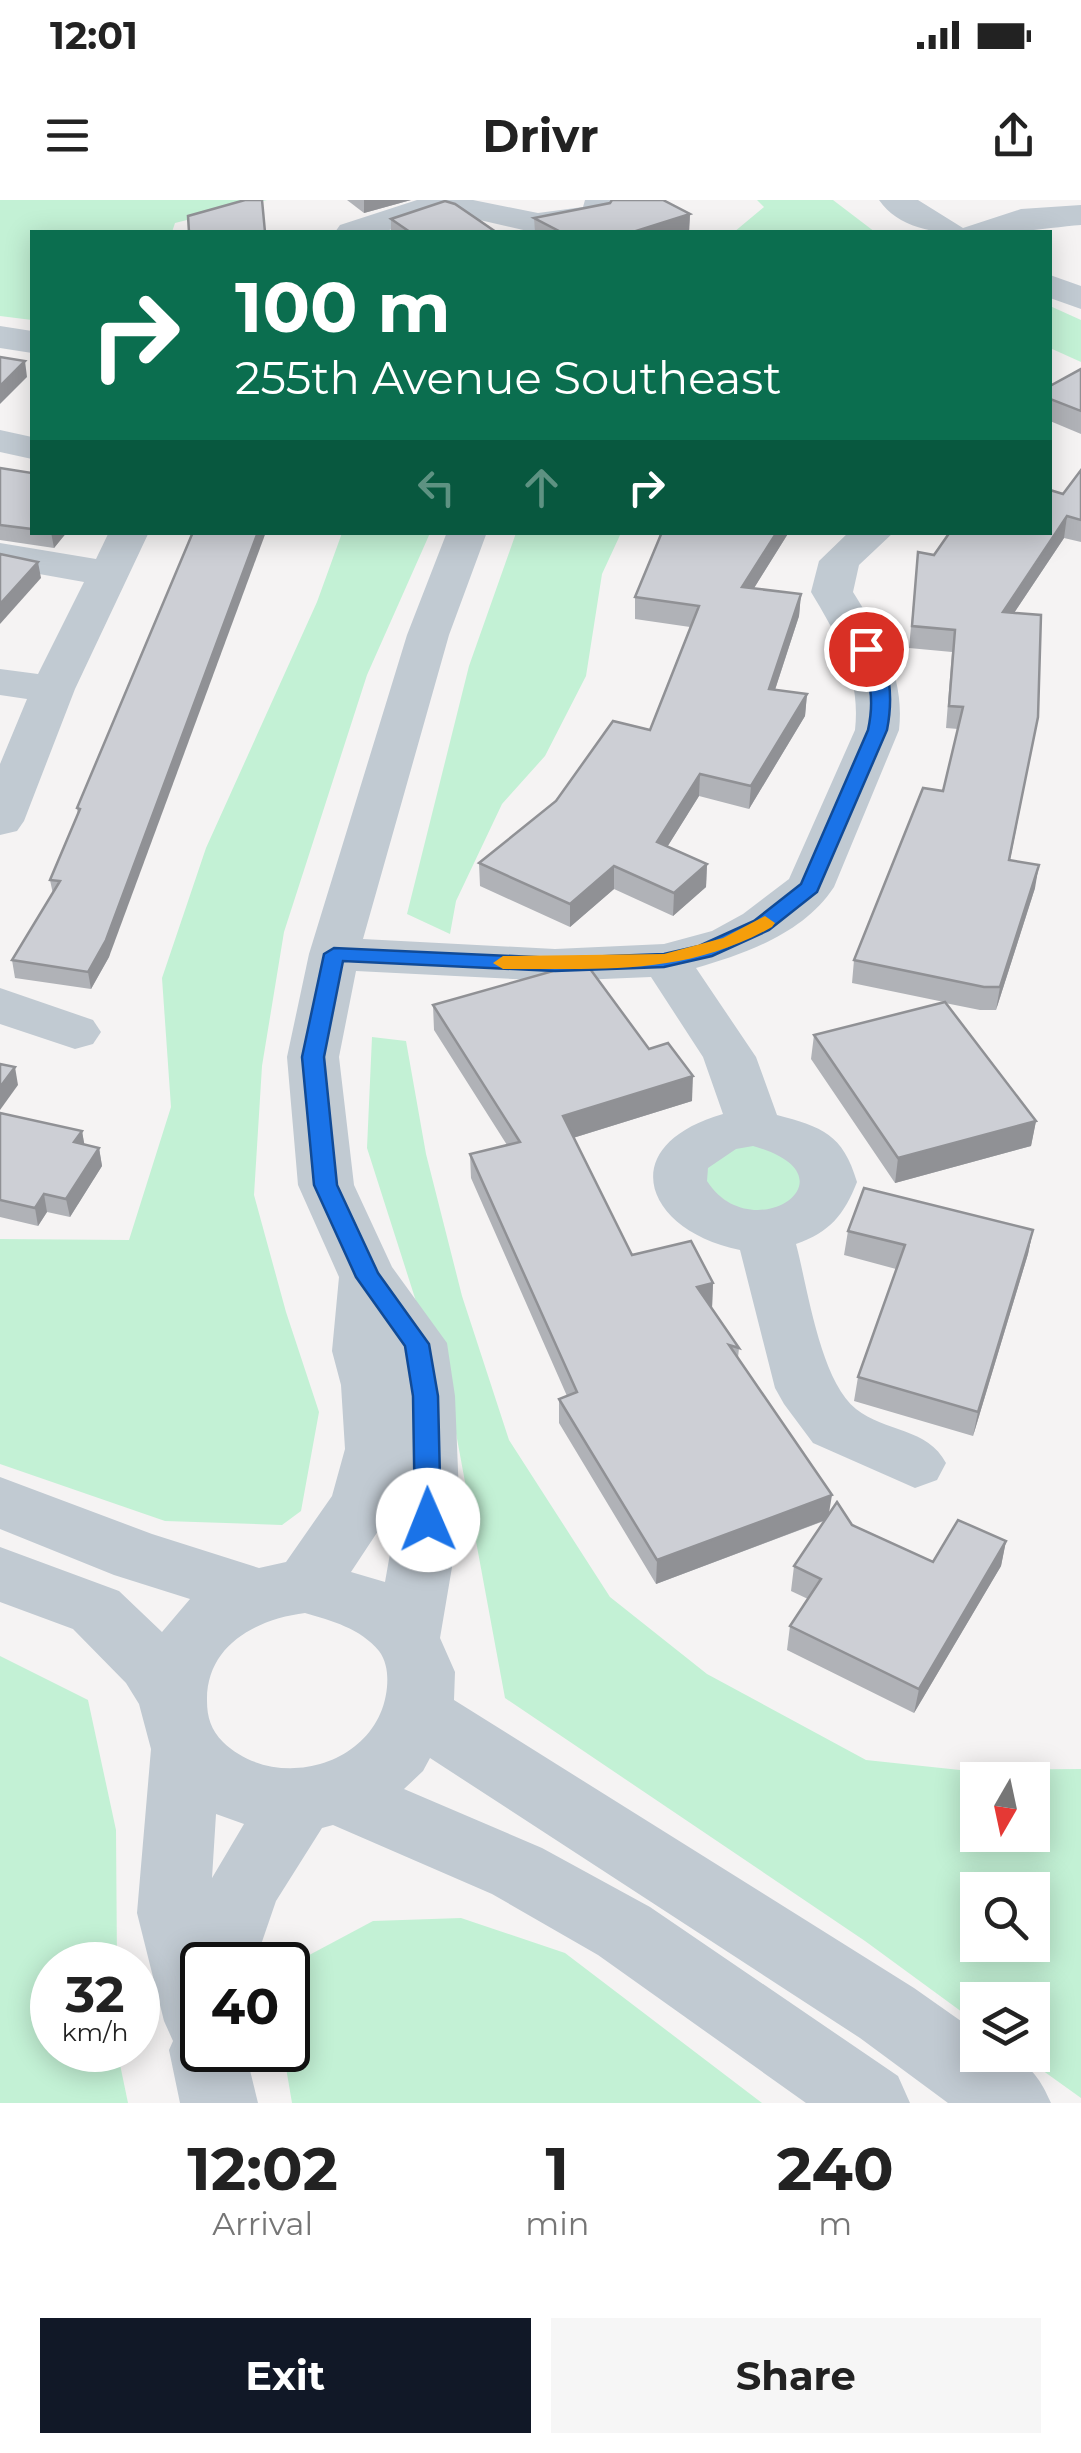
<!DOCTYPE html>
<html lang="en">
<head>
<meta charset="utf-8">
<style>
	body { margin:0; font-family:Montserrat,sans-serif; background:#f6f6f6; color:#222; height:100vh; display:flex; flex-direction:column; font-size:38px; white-space:nowrap }
	* { box-sizing:border-box; margin:0 }
	p { font-size:32px; color:#767676 }
	.icon { flex:none; width:55px; height:55px; fill:none; stroke:currentColor; stroke-width:2; stroke-linecap:round; stroke-linejoin:round }
	.map { position:relative; height:1903px; overflow:hidden }
	.details { display:flex; flex-direction:column; background:#fff; flex:1 }
	.details>* { flex:none }
	.banner { position:absolute; left:30px; top:30px; width:1022px; height:305px; border-radius:0px; box-shadow:0 5px 25px #0003; background:#0b6e4f; color:#fff; overflow:hidden }
	.needle { width:65px; rotate:189deg }
	.buttons { position:absolute; left:960px; top:1562px; display:grid; gap:20px }
	.buttons a { display:grid; place-items:center; width:90px; height:90px; border-radius:0px; background:#fff; box-shadow:0 5px 25px #0003; font-size:50px }
	.speed { position:absolute; left:30px; top:1742px; display:flex; gap:20px; font-size:50px; font-weight:700; text-align:center }
	.speed>* { display:grid; place-content:center; width:130px; height:130px; border-radius:50%; background:#fff; box-shadow:0 5px 25px #0003; line-height:1 }
	.speed small { font-size:25px; font-weight:400 }
	.speed .limit { border:5px solid #111; border-radius:15px; background:#fff; color:#111 }
	.pin { position:absolute; display:grid; place-items:center; width:85px; height:85px; color:#fff; margin:-42px; border:5px solid #fff; border-radius:50%; box-shadow:0 2px 10px #0007 }
	.me { position:absolute; width:110px; margin:-55px; rotate:359deg; stroke-linejoin:round; filter:drop-shadow(0 0 8px #0008) }
	.turn { display:flex; align-items:center; gap:35px; height:210px; padding:0 40px; font-size:45px }
	.turn .icon { width:130px; height:130px; stroke-width:2.5 }
	.turn b { display:block; font-size:70px; line-height:85px }
	.lanes { display:flex; align-items:center; height:95px; padding:0 40px; background:#0003; justify-content:center; gap:50px; direction:ltr }
	.lanes .off { opacity:.35 }
	.eta { display:flex; justify-content:space-evenly; align-items:center; height:170px; text-align:center }
	.eta b { font-size:60px; font-weight:700; line-height:70px }
	.primary-button { display:flex; gap:20px; margin-top:auto; padding:20px 40px }
	.primary-button a { flex:1; height:115px; border-radius:0px; background:#111827; color:#fff; font-size:40px; font-weight:700; line-height:115px; text-align:center }
	.primary-button a+a { background:#f6f6f6; color:#222 }
	.status { display:flex; justify-content:space-between; align-items:center; height:70px; padding:0 50px; background:#fff; direction:ltr }
	.status svg { height:28px; fill:currentColor }
	header { display:flex; justify-content:space-between; align-items:center; height:130px; padding:0 40px; background:#fff; font-size:45px; font-weight:700 }
	.map>svg:first-child { display:block }
	.green { fill:#c3f1d5; fill-rule:evenodd }
	.lines { fill:none; stroke-linecap:round; stroke-linejoin:round }
	.minor { fill:#c1cad2; fill-rule:evenodd }
	.wall { fill:#b0b2b7 }
	.shaded-wall { fill:#909195 }
	.building { fill:#cdcfd5; stroke:#909195; stroke-width:2.5 }
	.route { fill:#1a73e8; stroke:#114b97; stroke-width:2.5 }
	.slow { fill:#f59e0b }
</style>
</head>
<body>
<div class="status"><b>12:01</b><svg viewBox="0 0 49 12"><path d="M0 12V9h3v3zM5 12V6h3v6zM10 12V3h3v9zM15 12V0h3v12zM26 1h20v11H26zM47 4h2v5h-2z"/></svg></div>
<header><svg class="icon" aria-label="menu" viewBox="0 0 24 24"><path d="M4 6h16M4 12h16M4 18h16"/></svg>Drivr<svg class="icon" aria-label="share" viewBox="0 0 24 24"><path d="M12 15V3M7 8l5-5 5 5M5 13v7h14v-7"/></svg></header>
<div class="map">
<svg width="1081" height="1903" viewBox="0 0 1081 1903">
	<rect width="100%" height="100%" fill="#f5f3f3"/>
	<g class="green">
		<path d="M0,0H267L175,23L172,32H32V120L0,116Z"/>
		<path d="M757,0H833L875,32H734L764,7Z"/>
		<path d="M1050,106L1081,120V162L1050,148Z"/>
		<path d="M342,333H430L367,475L284,732L262,866L254,995L286,1112L319,1212L301,1311L282,1325L165,1321L0,1264V1039L129,1040L171,907L162,778L206,648L317,402Z"/>
		<path d="M516,333H621L602,374L586,476L545,556L502,604L456,701L450,734L407,714L469,466Z"/>
		<path d="M372,837L406,841L426,954L462,1096L509,1240L610,1397L707,1474L866,1560L960,1570L1081,1569V1898L1021,1855H1032V1800H978L977,1823L865,1741L505,1498L453,1217L367,948ZM978,1580H1032V1635H978ZM978,1690H1032V1745H978Z"/>
		<path d="M764,942L808,975L793,1006L744,1013L705,987C708,942 726,950 764,942Z"/>
		<path d="M0,1456L88,1500L116,1630L117,1765H52V1850H117L128,1903H0Z"/>
		<path d="M461,1718L565,1753L762,1903H292L283,1850H288V1791L298,1761L373,1721Z"/>
	</g>
	<g class="lines">
		<g class="minor">
			<path d="M417,0H473L538,13L583,7L585,0H617L609,20L557,32H532L445,12L383,32H335L340,25Z"/>
			<path d="M879,0H918L963,28L1021,9L1081,5V25C1025,29 916,54 879,0Z"/>
			<path d="M1050,75L1081,86V109L1050,98Z"/>
			<path d="M0,126L32,131V153L0,148Z"/>
			<path d="M0,230L32,237V259L0,252Z"/>
			<path d="M109,332H149L75,489L24,621L17,631L0,635V564L27,499L0,495V469L38,474L84,382L0,367V343L96,359Z"/>
			<path d="M447,332H487L449,435L363,739L555,749L664,744L712,731L743,714L789,679L855,530C861,476 838,437 811,392L819,361L849,332H894L859,365L853,392C881,437 905,476 899,530L834,687C804,733 747,753 696,768L756,857L777,915C822,927 843,934 857,982C844,1015 830,1032 796,1044C808,1089 820,1180 856,1209C885,1232 928,1228 946,1263L937,1280L915,1288L813,1243L784,1204L775,1188L740,1050C645,1031 612,946 723,914L703,857L651,777L555,781L356,771L339,857L354,985L392,1067L447,1143L455,1196L460,1320L440,1438L455,1472L454,1500L914,1788L978,1833V1855C1019,1855 1034,1864 1051,1903H948L860,1838L430,1558L423,1571L404,1589L542,1648L650,1707L898,1876L910,1903H806L598,1755L492,1694L333,1625L322,1628L276,1701L254,1765H202V1850H245L258,1903H180L169,1850L173,1841L164,1821L137,1713L151,1549L139,1504L126,1483L73,1429L0,1402V1347L119,1391L162,1432L190,1399L114,1375L0,1329V1277L152,1334L259,1368L286,1362L332,1296L345,1249L341,1185L332,1151L339,1077L298,985L287,857L309,754L407,435ZM753,946C862,976 752,1051 707,981L708,968L736,949ZM396,1295V1320L385,1382L351,1372L384,1322ZM305,1413C332,1421 360,1428 379,1451C387,1462 388,1475 387,1487C380,1565 277,1594 223,1542C211,1530 207,1517 207,1501C206,1445 257,1419 305,1413ZM216,1614L244,1624L212,1678Z"/>
			<path d="M0,788L93,820L101,832L93,844L75,849L0,824Z"/>
		</g>
	</g>
	<g class="wall">
		<path d="M347,0H411L364,13Z"/>
		<path d="M690,14L689,32H535L534,18Z"/>
		<path d="M391,19L496,32H391Z"/>
		<path d="M1081,169V234L1050,221V186Z"/>
		<path d="M0,268L32,273V332H67L54,348L0,340Z"/>
		<path d="M1081,270V342L1064,338L1014,413L1038,517L1010,660L1035,688L996,810H980L945,803L1036,921L1031,946L895,983L811,859L814,835L944,802L852,783L854,760L943,591L958,529L946,528L952,452L909,448L916,373L934,355L1063,294Z"/>
		<path d="M193,332L109,757L91,789L15,778L12,760L53,694L50,680L78,615L77,608Z"/>
		<path d="M789,332L754,388L801,394L799,416L775,490L807,494L805,516L749,609L699,596L667,647L707,664L706,687L673,716L614,689L570,727L480,686L479,663L650,530L690,427L635,419V397Z"/>
		<path d="M433,805L649,849L692,901L573,938L632,1055L713,1083L712,1108L739,1148L738,1158L829,1314L933,1362L1006,1341L1001,1366L914,1513L787,1450L790,1426L808,1399L791,1391L794,1366L824,1321L656,1384L559,1223V1199L567,1196L471,978L470,954L507,945L434,830Z"/>
		<path d="M0,913L82,931L84,944L99,948L102,966L70,1017L47,1012L38,1026L0,1017Z"/>
		<path d="M1033,1030L1028,1054L973,1236L854,1201L858,1177L896,1069L844,1055L848,1031Z"/>
	</g>
	<g class="shaded-wall">
		<path d="M364,0H411L364,13Z"/>
		<path d="M690,14L689,32H633Z"/>
		<path d="M25,161L27,177L0,204V186Z"/>
		<path d="M1067,316L1064,338L1000,434L1003,412Z"/>
		<path d="M51,332H67L54,348Z"/>
		<path d="M258,332H266L109,757L91,789L88,772Z"/>
		<path d="M777,332H789L741,409L742,387Z"/>
		<path d="M38,362L41,378L0,424V404Z"/>
		<path d="M801,394L799,416L768,511L769,489Z"/>
		<path d="M807,494L805,516L749,609L751,586Z"/>
		<path d="M700,574L699,596L656,665L657,642Z"/>
		<path d="M707,664L706,687L673,716L674,693Z"/>
		<path d="M1039,665L1035,688L996,810L1000,787Z"/>
		<path d="M614,666V689L570,727V704Z"/>
		<path d="M15,867L18,885L0,910V887Z"/>
		<path d="M693,876L692,901L563,941V916Z"/>
		<path d="M1036,921L1031,946L895,983L898,958Z"/>
		<path d="M82,931L85,948L74,942Z"/>
		<path d="M99,948L102,966L70,1017L66,999Z"/>
		<path d="M44,994L47,1012L38,1026L35,1008Z"/>
		<path d="M1033,1030L1028,1054L973,1236L978,1212Z"/>
		<path d="M713,1083L712,1108L697,1087Z"/>
		<path d="M832,1295L828,1319L656,1384L657,1360Z"/>
		<path d="M1006,1341L1001,1366L914,1513L919,1489Z"/>
	</g>
	<g class="building">
		<path d="M245,0H262L265,32H189L188,16Z"/>
		<path d="M612,0H663L690,14L633,32H561L534,18L610,3Z"/>
		<path d="M445,1L455,4L496,32H410L391,19Z"/>
		<path d="M0,157L25,161L0,186Z"/>
		<path d="M1081,169V211L1050,199V186Z"/>
		<path d="M0,268L32,273V329L0,325Z"/>
		<path d="M1081,270V320L1067,316L1003,412L1041,415L1038,517L1009,660L1039,665L1000,787H984L854,760L923,588L943,591L963,507L949,506L955,430L912,426L918,352L934,355L950,332H1050V290L1063,294Z"/>
		<path d="M193,332H258L106,740L88,772L12,760L60,681L50,680L80,609L77,608Z"/>
		<path d="M662,332H777L742,387L801,394L769,489L807,494L751,586L700,574L657,642L707,664L674,693L614,666L570,704L479,663L556,601L613,521L650,530L699,406L635,397Z"/>
		<path d="M0,354L38,362L0,404Z"/>
		<path d="M585,762L649,849L668,843L693,876L563,916L632,1055L691,1041L713,1083L697,1087L739,1148L729,1145L832,1295L657,1360L559,1199L577,1192L470,954L520,942L433,805Z"/>
		<path d="M945,802L1036,921L898,958L814,835Z"/>
		<path d="M0,864L15,867L0,887Z"/>
		<path d="M0,913L82,931L74,942L99,948L66,999L44,994L35,1008L0,1000Z"/>
		<path d="M864,988L1033,1030L978,1212L858,1177L905,1045L848,1031Z"/>
		<path d="M837,1302L852,1325L933,1362L958,1320L1006,1341L919,1489L790,1426L821,1379L794,1366Z"/>
	</g>
	<path class="route" d="M866,444C894,456 892,504 887,530L817,692L769,730L712,756L664,767L555,771L343,761L324,857L337,985L378,1073L429,1144L438,1196L441,1320L438,1328L428,1331L419,1328L415,1320L413,1196L405,1146L356,1077L314,985L302,857L324,754L334,748L555,758L664,754L699,746L754,721L801,684L868,530C875,498 870,478 857,449Z"/>
	<path class="slow" d="M765,716L775,723L772,727C683,777 601,768 503,769L493,763L503,756L664,754L723,738Z"/>
</svg>
<div class="buttons">
<a><svg class="needle" viewBox="-14 -14 28 28"><path d="M0-13l5 13h-10z" fill="#e53935"/><path d="M0 13l5-13h-10z" fill="#767676"/></svg></a>
<a><svg class="icon" aria-label="search" viewBox="0 0 24 24"><circle cx="10" cy="10" r="6"/><path d="M15 15l6 6"/></svg></a>
<a><svg class="icon" aria-label="layers" viewBox="0 0 24 24"><path d="M12 4l9 5-9 5-9-5zM3 14l9 5 9-5"/></svg></a>
</div>
<div class="speed"><div>32<small>km/h</small></div><div class="limit">40</div></div>
<div class="pin" style="left:866px;top:449px;background:#d93025"><svg class="icon" aria-label="arrive" viewBox="0 0 24 24"><path d="M6 21V4h12l-3 4 3 4H6"/></svg></div>
<svg class="me" style="left:428px;top:1320px" viewBox="-20 -20 40 40"><circle r="19" fill="#fff"/><path d="M0-13L10 11 0 6-10 11z" fill="#1a73e8"/></svg>
<div class="banner">
<div class="turn"><svg class="icon" aria-label="right" viewBox="0 0 24 24"><path d="M7 20v-9h11M14 6l5 5-5 5"/></svg><div><b>100 m</b>255th Avenue Southeast</div></div>
<div class="lanes"><svg class="icon off" aria-label="left" viewBox="0 0 24 24"><path d="M17 20v-9H6M10 6l-5 5 5 5"/></svg><svg class="icon off" aria-label="ahead" viewBox="0 0 24 24"><path d="M12 20V5M6 11l6-6 6 6"/></svg><svg class="icon" aria-label="right" viewBox="0 0 24 24"><path d="M7 20v-9h11M14 6l5 5-5 5"/></svg></div>
</div>
</div>
<section class="details">
<div class="eta">
<div><b>12:02</b><p>Arrival</p></div>
<div><b>1</b><p>min</p></div>
<div><b>240</b><p>m</p></div>
</div>
<div class="primary-button"><a>Exit</a><a>Share</a></div>
</section>
</body>
</html>
